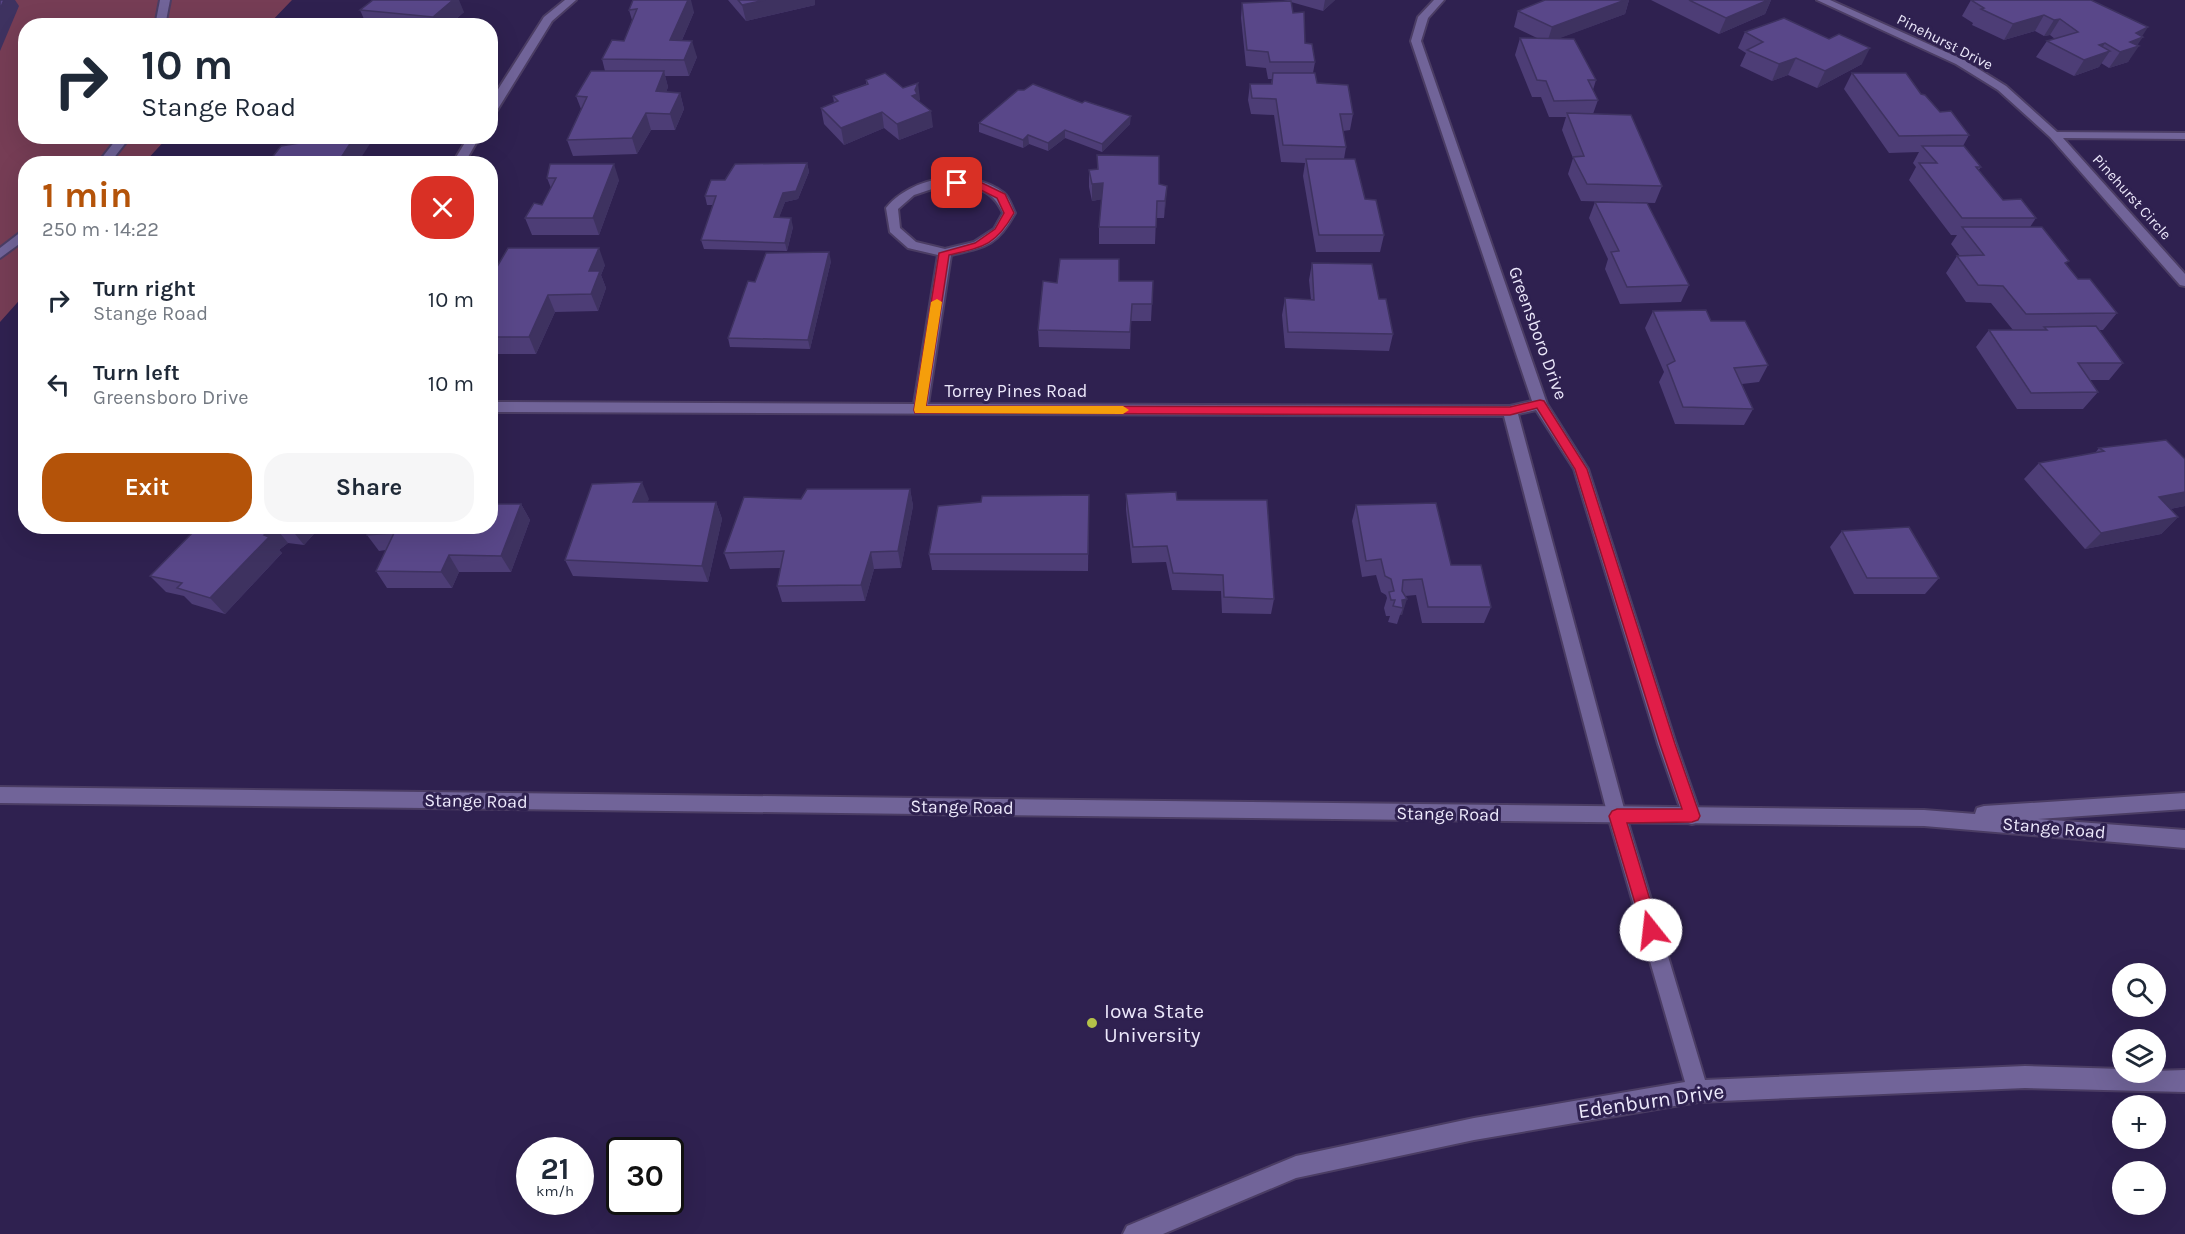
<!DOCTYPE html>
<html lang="en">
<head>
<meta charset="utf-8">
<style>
	body { margin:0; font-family:Karla,sans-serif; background:#f6f6f7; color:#1f2937; height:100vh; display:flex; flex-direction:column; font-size:22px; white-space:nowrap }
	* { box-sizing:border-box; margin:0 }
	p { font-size:20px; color:#747a83 }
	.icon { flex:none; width:33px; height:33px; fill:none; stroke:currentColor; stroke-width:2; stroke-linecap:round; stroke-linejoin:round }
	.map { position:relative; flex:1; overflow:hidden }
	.sheet { position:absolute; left:18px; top:156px; width:480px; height:378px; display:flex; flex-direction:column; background:#fff; border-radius:24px; box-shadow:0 6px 24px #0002 }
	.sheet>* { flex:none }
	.hud { position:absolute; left:18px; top:18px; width:480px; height:126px; border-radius:24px; box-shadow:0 6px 24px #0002; background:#fff; color:#1f2937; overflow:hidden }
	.tools { position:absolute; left:2112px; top:963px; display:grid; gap:12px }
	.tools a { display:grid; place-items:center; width:54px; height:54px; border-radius:50%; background:#fff; box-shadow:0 6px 24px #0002; font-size:30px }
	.speed { position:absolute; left:516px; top:1137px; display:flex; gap:12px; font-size:30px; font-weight:700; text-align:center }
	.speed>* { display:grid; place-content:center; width:78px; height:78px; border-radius:50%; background:#fff; box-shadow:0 6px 24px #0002; line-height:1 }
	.speed small { font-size:15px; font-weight:400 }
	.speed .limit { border:3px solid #111; border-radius:9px; background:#fff; color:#111 }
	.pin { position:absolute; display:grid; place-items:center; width:51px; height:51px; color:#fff; margin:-26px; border-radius:12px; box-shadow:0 3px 9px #0006 }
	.me { position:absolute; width:66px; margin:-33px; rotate:344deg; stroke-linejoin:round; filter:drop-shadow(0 0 4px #0008) }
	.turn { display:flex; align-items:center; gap:21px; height:126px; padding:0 24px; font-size:27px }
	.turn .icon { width:78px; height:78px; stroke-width:2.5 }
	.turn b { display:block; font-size:42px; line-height:51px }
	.round { display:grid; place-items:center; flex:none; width:63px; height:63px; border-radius:24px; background:#f6f6f7 }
	.head { display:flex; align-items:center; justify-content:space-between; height:102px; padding:0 24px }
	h1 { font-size:36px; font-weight:700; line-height:45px; color:#b45309 }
	.cta { display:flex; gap:12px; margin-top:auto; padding:12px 24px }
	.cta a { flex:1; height:69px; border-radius:24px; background:#b45309; color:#fff; font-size:24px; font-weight:700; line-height:69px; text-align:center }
	.cta a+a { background:#f6f6f7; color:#1f2937 }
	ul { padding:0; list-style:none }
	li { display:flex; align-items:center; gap:18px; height:84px; padding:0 24px }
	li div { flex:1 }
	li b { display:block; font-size:22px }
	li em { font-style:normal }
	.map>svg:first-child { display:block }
	.green { fill:#763d55 }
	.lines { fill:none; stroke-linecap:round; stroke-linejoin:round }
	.service-casing { stroke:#4b3d64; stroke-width:4 }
	.minor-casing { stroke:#4b3d64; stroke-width:4 }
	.secondary-casing { stroke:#4b3d64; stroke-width:4 }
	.service { fill:#716499; fill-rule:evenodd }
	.minor { fill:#716499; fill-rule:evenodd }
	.secondary { fill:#716499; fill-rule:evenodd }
	.wall { fill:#4d3d76 }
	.shaded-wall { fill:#3e3260 }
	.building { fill:#594789; stroke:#3e3260; stroke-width:1.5 }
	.route { fill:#e11d48; stroke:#92132f; stroke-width:1.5 }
	.slow { fill:#f59e0b }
	.poi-dot { fill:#b5c249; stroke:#2f2150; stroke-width:2 }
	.labels { text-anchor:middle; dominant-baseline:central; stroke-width:6; stroke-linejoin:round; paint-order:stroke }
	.far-street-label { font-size:15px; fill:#ece8fb; stroke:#2f2150 }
	.street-label { font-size:18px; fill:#ece8fb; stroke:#2f2150 }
	.near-poi-label { font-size:21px; fill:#ece8fb; stroke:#2f2150; text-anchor:start }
	.near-street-label { font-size:21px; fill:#ece8fb; stroke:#2f2150 }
</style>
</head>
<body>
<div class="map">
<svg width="2185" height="1234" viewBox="0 0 2185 1234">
	<rect width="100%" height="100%" fill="#2f2150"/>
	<path class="green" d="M0,0H292L268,25L26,26V136L168,137L144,163L26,164L25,294L0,322Z"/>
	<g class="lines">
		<g class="service-casing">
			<g id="service">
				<path d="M160,0H170L165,26H155Z"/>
				<path d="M119,136H131L109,164H97Z"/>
				<path d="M26,228V239L0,258V248Z"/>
			</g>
		</g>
		<g class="minor-casing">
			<g id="minor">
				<path d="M565,0H576L552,21L496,112L490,115V102L544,17Z"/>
				<path d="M1434,0H1444L1428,18L1421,41L1547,404L1588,469L1676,744L1701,816L1699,822L1692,824L1685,822L1683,816L1658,744L1574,469L1536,410L1518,414L1626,816L1705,1080L2025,1066L2122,1069V1072L2185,1070V1092L2025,1088L1698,1102L1474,1140L1296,1178L1163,1234H1123L1127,1226L1296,1156L1474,1118L1685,1082L1608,816L1504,416L490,412V402L914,404L938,255L908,248L890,232L886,208C912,176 970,167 1004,193C1009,197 1012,207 1015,213C997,246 986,247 951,255L928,404L1510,406L1532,401L1411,41L1418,17ZM941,186C969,186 990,184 1003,213L994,229L974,242L945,249L916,242L900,228L898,209L914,195Z"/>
				<path d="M1817,0H1830L1964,60L2006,86L2057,132L2185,133V139L2063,138L2185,274V286L2180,285L2050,137L1998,90L1956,64Z"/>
				<path d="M469,136H480L464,164H452Z"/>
			</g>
		</g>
		<g class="secondary-casing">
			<path id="secondary" d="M0,787L1924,810L1975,814L1977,808L1984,806L2185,793V809L2038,819L2185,830V848L1924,826L0,803Z"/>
		</g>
		<use href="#service" class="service"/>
		<use href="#minor" class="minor"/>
		<use href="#secondary" class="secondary"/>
	</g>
	<g class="wall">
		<path d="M633,0L694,12L682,40L697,57L689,76H665L668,87L666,92L680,93L684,109L675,130H651L637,154L573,156L567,140L581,109L576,96L605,71L602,59L624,41L632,20L629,10Z"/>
		<path d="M728,0H815V5L746,21Z"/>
		<path d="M1283,0H1335L1323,11L1291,2L1293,13L1305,43L1315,62L1313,73L1317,83L1353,114L1350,130L1343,131L1346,147L1344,159L1384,235L1380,252H1316L1303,176L1305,163L1281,162L1274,115L1251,114L1248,100L1250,84H1271L1272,79H1268L1266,68L1246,66L1241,18L1242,3L1288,1Z"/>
		<path d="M1545,0H1629L1625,14L1559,38L1596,80L1593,90L1598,100L1593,114L1662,186L1655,203L1581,201L1568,174L1573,158L1562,130L1566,117H1549L1541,97H1532L1515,55L1520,38H1537L1514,27L1518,11Z"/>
		<path d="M1651,0H1771L1765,14L1719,34Z"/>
		<path d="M1971,0H1972L2142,36L2128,62L2109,68L2101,63L2099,67L2074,76L2036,57L2047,41L2055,39L2050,35L2044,36L2035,31L2004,40L1972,25L1973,23L1962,16Z"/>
		<path d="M360,10L464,12L448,26H367Z"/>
		<path d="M1745,32L1862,64L1817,88L1788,75L1772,81L1740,66L1746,53L1738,48Z"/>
		<path d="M1852,73L1921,94L1940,112L1969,135L1963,146L1981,167L1978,171L2003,200L2036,218L2030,227L2067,265L2078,279L2117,313L2103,330H2098L2123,363L2109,380H2090L2098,392L2083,409H2017L1976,347L1989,330H2013L1991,303L1966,302L1946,273L1957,256H1960L1951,244L1957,235H1951L1909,180L1916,167L1913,163L1919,152L1889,153L1844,89Z"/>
		<path d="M866,80L903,88L920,99L919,101L933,127L899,140L884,128L844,145L824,124L821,108L834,103L833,96L866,84Z"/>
		<path d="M979,123L1130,124L1102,152L1065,138L1048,151L1029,144L1023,148L979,132Z"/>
		<path d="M1097,155L1159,184L1167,186L1164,218H1156L1155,244H1099V227L1102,199L1092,201L1089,187V170L1097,169Z"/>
		<path d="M807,163L809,172L798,199L785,202L779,217L793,227L787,251L704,249L701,240L713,205H707L705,196Z"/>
		<path d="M547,178L619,180L599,235H532L525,218L542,205L551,188Z"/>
		<path d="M1595,202L1689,285L1681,302L1620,304L1605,269L1608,259L1589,218Z"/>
		<path d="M831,261L810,349L730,347L728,338L755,282Z"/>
		<path d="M1312,263L1379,299L1393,334L1389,351L1285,348L1282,315L1285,298L1311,300L1309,280Z"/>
		<path d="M605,265L601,275L606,288L598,311L555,312L536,354H490V272Z"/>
		<path d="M1119,281H1153L1151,321H1131L1130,349L1039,347L1038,330L1057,283Z"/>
		<path d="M1653,311L1711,321L1768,365L1759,382L1742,384L1753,409L1744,425L1675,424L1659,382L1664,372L1645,328Z"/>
		<path d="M2099,448L2185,459V506L2170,509L2178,517L2161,534L2085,549L2024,479L2039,463L2095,453Z"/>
		<path d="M910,489L913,506L901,568L874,569L865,601L782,602L777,586L781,568L730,569L724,553L801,499Z"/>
		<path d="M1126,494L1177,500L1274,599L1271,614L1222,613L1221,591L1172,590L1166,562L1132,563L1126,510Z"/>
		<path d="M1089,495L1088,571L932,570L929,554Z"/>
		<path d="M649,499L647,502H716L722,519L708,582L573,576L565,560Z"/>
		<path d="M521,504L530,520L511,572H459L452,588H387L376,571L386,550L379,551L367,535Z"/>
		<path d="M1356,505L1451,565L1491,607L1484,623H1422L1416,595L1405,596L1402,615H1400L1397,624L1388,622L1390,616H1386L1384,608L1387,598L1386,595L1381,592L1376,575L1362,577L1352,521Z"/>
		<path d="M199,526H321L304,545L288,543L279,550L282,553L225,614L192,604L184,596L166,592L150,576Z"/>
		<path d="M1842,531L1939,578L1925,594H1854L1830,547Z"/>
	</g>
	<g class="shaded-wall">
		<path d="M4,0H15L19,6L0,51V9Z"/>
		<path d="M453,0H459L464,12L448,26H436L433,17Z"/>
		<path d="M688,0H691L694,12L675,56L670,40Z"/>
		<path d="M765,0H815V5L746,21L742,5Z"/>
		<path d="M1325,0H1335L1323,11Z"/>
		<path d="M1625,0H1629L1625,14L1547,43L1552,27Z"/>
		<path d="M1768,0H1771L1765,14L1719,34L1726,18Z"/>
		<path d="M2044,15L2035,31L2004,40L2013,24Z"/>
		<path d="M2060,19L2050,35L2044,36L2054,20Z"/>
		<path d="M2148,27L2141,38L2143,37L2136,47L2139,46L2128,62L2109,68L2120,52L2136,33Z"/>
		<path d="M692,41L697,57L689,76L684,60Z"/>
		<path d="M2105,43L2097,56L2110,51L2099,67L2074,76L2084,60L2099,45Z"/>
		<path d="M1870,48L1862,64L1817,88L1825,71Z"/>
		<path d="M1796,58L1788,75L1772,81L1779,64Z"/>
		<path d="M664,71L668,87L660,108L656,91Z"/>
		<path d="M918,83L920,99L918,103L912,96Z"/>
		<path d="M680,93L684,109L675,130L670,114Z"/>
		<path d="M931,111L933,127L899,140L897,124Z"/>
		<path d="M882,112L884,128L844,145L841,128Z"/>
		<path d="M646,113L651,130L637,154L632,138Z"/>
		<path d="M1131,116L1130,124L1102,152V144Z"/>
		<path d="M1065,130V138L1048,151V143Z"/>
		<path d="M1028,135L1029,144L1023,148V140Z"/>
		<path d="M355,136H372L373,139L357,164H337Z"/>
		<path d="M807,163L809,172L798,199L785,202L776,226L774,217L783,193Z"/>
		<path d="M614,164L619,180L599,235L593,218Z"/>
		<path d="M1103,183V199L1092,201V184Z"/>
		<path d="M1167,186L1166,203L1164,218L1165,201Z"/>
		<path d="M791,218L793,227L787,251L785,243Z"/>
		<path d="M599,248L605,265L601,275L606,288L598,311L591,294L589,271Z"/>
		<path d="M829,252L831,261L810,349L808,340Z"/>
		<path d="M548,295L555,312L536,354L529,337Z"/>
		<path d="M642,482L649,499L640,518L633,502Z"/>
		<path d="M910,489L913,506L901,568L898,551Z"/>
		<path d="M2185,492V506L2143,514L2159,497Z"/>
		<path d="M716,502L722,519L708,582L702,566Z"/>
		<path d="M521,504L530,520L511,572L501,556Z"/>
		<path d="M2178,517L2161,534L2085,549L2101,533Z"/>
		<path d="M293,526H321L304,545L291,529Z"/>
		<path d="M275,527L288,543L279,550L282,553L225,614L210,598L264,535Z"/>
		<path d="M871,552L874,569L865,601L861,585Z"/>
		<path d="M449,555L459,572L452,588L441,572Z"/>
		<path d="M1407,599L1402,615H1400L1403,608L1402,600Z"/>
	</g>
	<g class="building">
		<path d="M0,0H4L0,9Z"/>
		<path d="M373,0H453L433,17L360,10Z"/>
		<path d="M633,0H688L670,40L692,41L684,60L602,59L612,40L624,41L637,9L629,10Z"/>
		<path d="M738,0H765L742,5Z"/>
		<path d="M1545,0H1625L1552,27L1518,11Z"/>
		<path d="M1689,0H1768L1726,18Z"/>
		<path d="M1971,0H2091L2148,27L2136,33L2143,37L2130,42L2139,46L2120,52L2105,43L2099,45L2110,51L2084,60L2047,41L2078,32L2060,19L2054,20L2044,15L2013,24L1981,9L1984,8Z"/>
		<path d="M1291,1L1293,13L1304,12L1305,43L1312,44L1315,62H1270L1268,52L1247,50L1242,3Z"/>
		<path d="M1784,18L1829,39L1839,34L1870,48L1825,71L1796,58L1779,64L1747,50L1763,42L1745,32Z"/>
		<path d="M1520,38L1574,39L1596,80H1588L1598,100L1554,101L1546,81L1537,80Z"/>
		<path d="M591,71H664L656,91L680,93L670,114L646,113L632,138L567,140L587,97L576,96Z"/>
		<path d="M885,73L903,88L918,83L915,90L917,94L912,96L931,111L897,124L882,112L841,128L821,108L838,101L833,96L868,84L866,80Z"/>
		<path d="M1273,73H1315L1317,83L1348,85L1353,114H1340L1346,147L1283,145L1276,99L1252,98L1250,84H1272Z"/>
		<path d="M1852,73H1906L1921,94L1925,95L1940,112L1951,111L1969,135L1899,136Z"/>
		<path d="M1033,84L1082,103L1085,101L1131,116L1102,144L1065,130L1048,143L1028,135L1023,140L979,123L1018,90H1024Z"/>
		<path d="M1567,113L1631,115L1662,186L1587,184L1573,157L1584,156Z"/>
		<path d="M312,136H355L337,164H267L281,146L306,142Z"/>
		<path d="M1922,146H1964L1981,167H1976L2003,200L2021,199L2036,218H1962L1919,163H1937Z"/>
		<path d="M1097,155L1159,156V184L1167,186L1165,201H1157L1156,227H1099L1103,183L1092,184L1089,170L1098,169Z"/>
		<path d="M1306,159H1355L1365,199L1376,200L1384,235H1319Z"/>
		<path d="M807,163L796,191L783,193L774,217L791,218L785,243L701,240L716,196H705L711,180H725L735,164Z"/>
		<path d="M550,164H614L593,218H525L534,203L542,205L556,178H547Z"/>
		<path d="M1595,202L1647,203L1689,285L1627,287L1611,252L1619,251Z"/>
		<path d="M1962,227H2042L2069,261L2065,263L2078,279H2090L2117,313L2026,314L2003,286L1978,285L1957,256L1984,255Z"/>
		<path d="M508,248H599L589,271H600L591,294L548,295L529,337H490V272H494Z"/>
		<path d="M829,252L808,340L728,338L748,281L755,282L766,253Z"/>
		<path d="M1060,259H1119V281H1153L1152,304H1132L1130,332L1038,330L1043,281L1057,283Z"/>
		<path d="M1312,263L1372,264L1379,299H1386L1393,334L1288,332L1285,298L1314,300Z"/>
		<path d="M1706,310L1711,321H1745L1768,365L1734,368L1753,409L1683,407L1667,365L1675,361L1653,311Z"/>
		<path d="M2096,326L2123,363H2078L2098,392L2031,393L1989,330H2047L2044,327Z"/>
		<path d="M2166,440L2185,459V492L2159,497L2178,517L2101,533L2039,463L2104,451L2099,448Z"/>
		<path d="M642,482L633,502H716L702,566L565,560L592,484Z"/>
		<path d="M807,489H910L898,551L871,552L861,585L777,586L784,551L724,553L744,497L801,499Z"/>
		<path d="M1176,492L1177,500H1267L1274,599L1224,597L1223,575L1173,573L1167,546L1133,547L1126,494Z"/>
		<path d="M1089,495L1088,554H929L938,506L981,502L982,496Z"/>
		<path d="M1436,503L1451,565H1481L1491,607H1428L1422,579L1403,580L1402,591L1407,599L1402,600L1403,608L1393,606L1395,600H1391L1389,592L1394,591L1391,579L1385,576L1381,559L1366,561L1356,505Z"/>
		<path d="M490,504H521L501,556L449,555L441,572L376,571L394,533L367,535L371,526H490Z"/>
		<path d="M199,526H293L291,529L275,527L264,535L269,537L210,598L177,588L182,583L150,576Z"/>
		<path d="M1909,527L1939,578H1867L1842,531Z"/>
	</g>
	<path class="route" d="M954,180L978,181L1005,194L1014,213C996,245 984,247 949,255L926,406L1510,407L1540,400L1544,401L1587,469L1675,744L1700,816L1698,820L1692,822L1627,823L1659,930L1657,936L1651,938L1645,936L1643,930L1609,816L1612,811L1617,809H1682L1660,744L1575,469L1537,408L1510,415L915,413L914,410L939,253L975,243L995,229L1004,213L997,198L973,186L954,185Z"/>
	<path class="slow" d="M937,299L942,302L926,406H1123L1129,410L1123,414L915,413L914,410L931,302Z"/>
	<circle class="poi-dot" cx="1092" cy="1023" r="6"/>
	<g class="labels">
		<g class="far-street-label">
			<text transform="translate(1945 42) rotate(27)">Pinehurst Drive</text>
			<text transform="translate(2132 197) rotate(48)">Pinehurst Circle</text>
		</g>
		<g class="street-label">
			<text transform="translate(1538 333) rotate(70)">Greensboro Drive</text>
			<text x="1016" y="391">Torrey Pines Road</text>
			<text transform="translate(476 801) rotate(1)">Stange Road</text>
			<text transform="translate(962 807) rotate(1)">Stange Road</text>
			<text transform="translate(1448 814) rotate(1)">Stange Road</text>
			<text transform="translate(2054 828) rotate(5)">Stange Road</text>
		</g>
		<g class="near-poi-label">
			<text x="1104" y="1011">Iowa State<tspan x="1104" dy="24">University</tspan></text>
		</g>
		<g class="near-street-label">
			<text transform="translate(1651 1101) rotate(-8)">Edenburn Drive</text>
		</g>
	</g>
</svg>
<div class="tools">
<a><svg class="icon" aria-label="search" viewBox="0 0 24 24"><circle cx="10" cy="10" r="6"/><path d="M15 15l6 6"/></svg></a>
<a><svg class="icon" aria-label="layers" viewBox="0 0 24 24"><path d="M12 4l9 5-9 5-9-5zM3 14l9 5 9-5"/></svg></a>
<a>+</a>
<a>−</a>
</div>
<div class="speed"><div>21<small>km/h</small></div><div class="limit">30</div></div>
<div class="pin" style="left:957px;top:183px;background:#d93025"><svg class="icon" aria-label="arrive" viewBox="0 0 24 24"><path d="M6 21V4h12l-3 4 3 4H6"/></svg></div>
<svg class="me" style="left:1651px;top:930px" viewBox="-20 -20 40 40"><circle r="19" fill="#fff"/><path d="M0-13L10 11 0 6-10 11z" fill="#e11d48"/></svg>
<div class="hud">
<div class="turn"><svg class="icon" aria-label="right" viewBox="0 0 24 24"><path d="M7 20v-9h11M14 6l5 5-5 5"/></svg><div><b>10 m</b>Stange Road</div></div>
</div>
<section class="sheet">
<div class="head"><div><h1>1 min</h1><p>250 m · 14:22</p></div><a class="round" style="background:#d93025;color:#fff"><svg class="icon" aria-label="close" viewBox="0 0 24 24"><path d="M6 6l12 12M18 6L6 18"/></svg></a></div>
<ul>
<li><svg class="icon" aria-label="right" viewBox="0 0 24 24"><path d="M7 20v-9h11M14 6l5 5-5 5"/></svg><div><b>Turn right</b><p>Stange Road</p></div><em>10 m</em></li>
<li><svg class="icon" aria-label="left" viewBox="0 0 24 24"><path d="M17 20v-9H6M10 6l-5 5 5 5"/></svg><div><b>Turn left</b><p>Greensboro Drive</p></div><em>10 m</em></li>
</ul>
<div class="cta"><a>Exit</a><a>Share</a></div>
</section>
</div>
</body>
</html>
